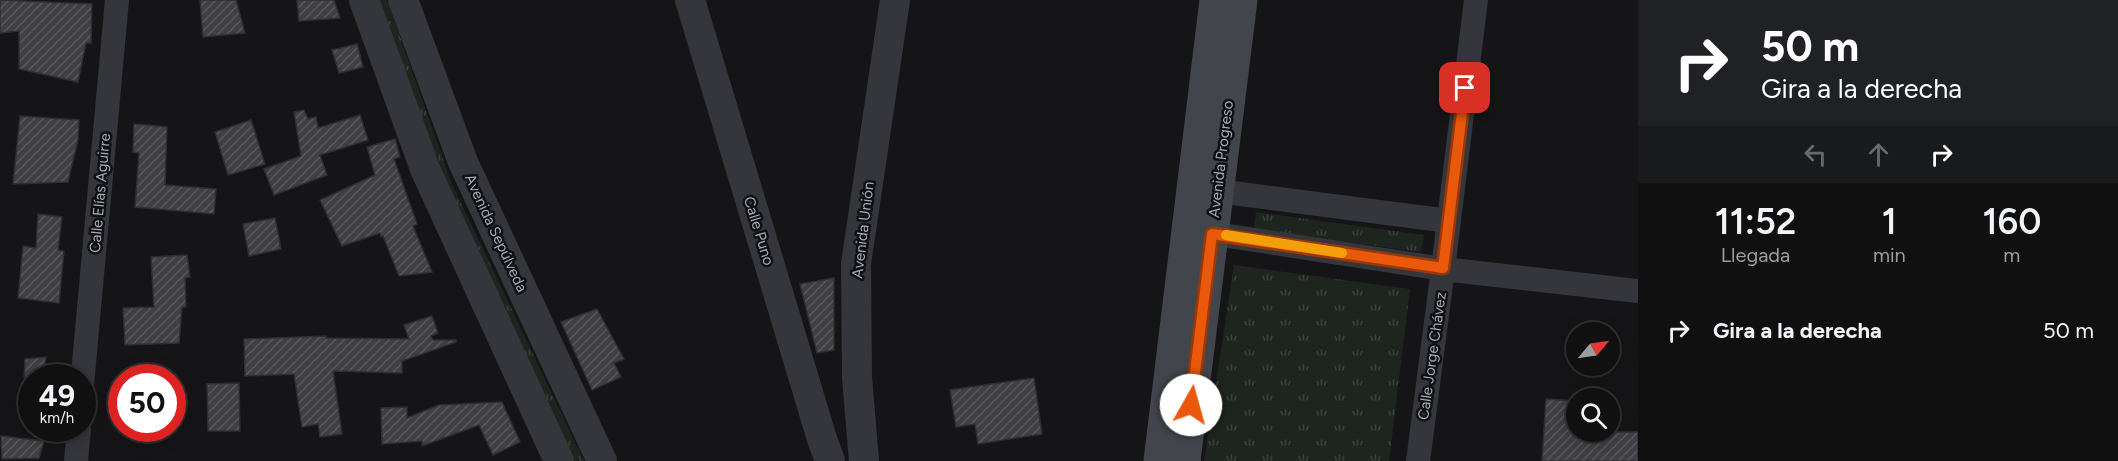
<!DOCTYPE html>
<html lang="es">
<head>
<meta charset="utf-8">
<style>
	body { margin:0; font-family:Figtree,sans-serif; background:#19191a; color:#f1f3f6; height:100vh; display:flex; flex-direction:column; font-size:22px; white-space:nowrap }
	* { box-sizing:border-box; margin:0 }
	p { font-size:20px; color:#9c9d9f }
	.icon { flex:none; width:33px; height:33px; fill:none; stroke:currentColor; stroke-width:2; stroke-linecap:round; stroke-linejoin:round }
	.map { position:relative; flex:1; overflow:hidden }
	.sheet { display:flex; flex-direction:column; background:#101011; width:480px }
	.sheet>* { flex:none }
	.hud { background:#202124; color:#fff; overflow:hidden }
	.needle { width:39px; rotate:61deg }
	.controls { position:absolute; left:1566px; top:322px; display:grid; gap:12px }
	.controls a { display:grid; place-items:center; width:54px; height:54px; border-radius:50%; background:#101011; box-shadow:0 3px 15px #0003,0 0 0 2px #303031; font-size:30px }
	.speed { position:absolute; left:18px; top:364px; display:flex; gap:12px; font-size:30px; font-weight:700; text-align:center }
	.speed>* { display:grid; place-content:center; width:78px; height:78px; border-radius:50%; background:#101011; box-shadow:0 3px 15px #0003,0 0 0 2px #303031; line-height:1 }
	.speed small { font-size:15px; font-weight:400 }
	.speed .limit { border:9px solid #d22; background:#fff; color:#111 }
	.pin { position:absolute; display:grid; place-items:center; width:51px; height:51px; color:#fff; margin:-26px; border-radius:12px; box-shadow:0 3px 9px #0006 }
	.me { position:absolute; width:66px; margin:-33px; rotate:7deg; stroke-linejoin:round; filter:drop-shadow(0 0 4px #0008) }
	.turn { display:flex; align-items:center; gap:21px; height:126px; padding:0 24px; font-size:27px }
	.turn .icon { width:78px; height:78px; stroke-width:2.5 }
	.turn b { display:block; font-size:42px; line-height:51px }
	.lanes { display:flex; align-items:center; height:57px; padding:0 24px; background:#0003; justify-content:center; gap:30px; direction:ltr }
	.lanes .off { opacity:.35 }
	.eta { display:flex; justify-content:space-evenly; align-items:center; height:102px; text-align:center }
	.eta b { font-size:36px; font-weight:600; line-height:42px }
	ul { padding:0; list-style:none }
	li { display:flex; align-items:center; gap:18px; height:90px; padding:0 24px }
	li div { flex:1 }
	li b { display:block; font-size:22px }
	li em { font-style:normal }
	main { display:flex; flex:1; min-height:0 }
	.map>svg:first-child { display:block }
	.grass { fill:url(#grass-tufts) }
	.building { fill:url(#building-hatch); stroke:#2f2f33; stroke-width:1.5 }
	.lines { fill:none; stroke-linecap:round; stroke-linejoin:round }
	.minor { stroke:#35363c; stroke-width:24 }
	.tertiary { stroke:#35363c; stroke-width:30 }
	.secondary { stroke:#43454c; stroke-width:33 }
	.route-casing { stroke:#983908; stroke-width:15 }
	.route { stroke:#ea580c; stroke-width:10 }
	.slow { stroke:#f59e0b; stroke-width:10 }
	.labels { text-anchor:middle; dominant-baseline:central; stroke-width:5; stroke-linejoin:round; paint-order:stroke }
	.street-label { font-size:15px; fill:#a6aab7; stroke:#101012 }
</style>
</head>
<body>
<main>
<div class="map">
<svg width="1638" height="461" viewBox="0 0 1638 461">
	<defs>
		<pattern id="grass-tufts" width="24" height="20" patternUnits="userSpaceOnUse" patternTransform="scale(1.5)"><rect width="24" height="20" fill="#1d251e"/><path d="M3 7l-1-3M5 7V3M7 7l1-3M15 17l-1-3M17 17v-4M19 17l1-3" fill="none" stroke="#3b423c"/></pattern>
		<pattern id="building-hatch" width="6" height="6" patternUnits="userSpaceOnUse" patternTransform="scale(1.5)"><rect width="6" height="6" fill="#3f3f44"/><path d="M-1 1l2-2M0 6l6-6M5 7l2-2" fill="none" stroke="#58585d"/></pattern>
	</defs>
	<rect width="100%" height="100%" fill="#151517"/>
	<g class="grass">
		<path d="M370,0H387L452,184L584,461H572L440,185Z"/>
		<path d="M1256,212L1424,235L1421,252L1254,229Z"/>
		<path d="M1234,265L1410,289L1389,461H1204Z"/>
	</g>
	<g class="building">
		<path d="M0,0L92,4L91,43H86L78,82L19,69V31L0,33Z"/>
		<path d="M200,0H236L245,33L203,37Z"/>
		<path d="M297,0H334L340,18L299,21Z"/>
		<path d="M357,44L363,67L339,73L332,50Z"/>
		<path d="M304,110L308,119L316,117L318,128L360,115L368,140L320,155L327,175L274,195L264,169L301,156L294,112Z"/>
		<path d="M20,116L79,120L78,140L68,182L13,184Z"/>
		<path d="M251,120L265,164L228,175L215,132Z"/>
		<path d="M134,124L167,127L165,185L216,189L214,214L135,207L139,153L133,152Z"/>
		<path d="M395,139L400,157L394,159L417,224L413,226L432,272L399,276L383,236L381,237L380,233L342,246L320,200L375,175L367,147Z"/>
		<path d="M38,214L62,217L58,250L64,251L59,303L18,298L23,246L36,248Z"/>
		<path d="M275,218L281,249L249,256L243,224Z"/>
		<path d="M187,255L190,277L185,278L186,307H182L179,343L125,345L123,308L154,307L151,257Z"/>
		<path d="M834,278V350L817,353L800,284Z"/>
		<path d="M597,309L624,359L614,363L621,377L592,390L561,322Z"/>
		<path d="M432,316L438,333L431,336L433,340H456V342L402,361V373L333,371L342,434L320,437L318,424L302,427L294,374L245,376L244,339L326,336V338L409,339L404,325Z"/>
		<path d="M46,357L43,378H24L25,359Z"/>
		<path d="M1034,378L1042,434L978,444L975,424L956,427L950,390Z"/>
		<path d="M239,383L240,431H208L207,384Z"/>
		<path d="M1546,399L1576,401V432H1638V461H1542Z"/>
		<path d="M502,402L520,442L493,455L479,425L422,446V441L382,444L381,408L407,407V418L439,405Z"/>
		<path d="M1,436L44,441L39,458L2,459Z"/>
	</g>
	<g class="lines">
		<g class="minor">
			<path d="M1202,189L1449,221"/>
			<path d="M1196,231L1443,269L1638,291"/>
			<path d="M82,385L117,0"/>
			<path d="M76,461L79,429"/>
			<path d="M1418,461L1443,269L1476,0"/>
		</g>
		<g class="tertiary">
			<path d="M364,0L425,169L559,461"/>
			<path d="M403,0L463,162L602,461"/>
			<path d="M690,0L822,439L830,461"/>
			<path d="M864,461L857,377L856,264L895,0"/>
		</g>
		<g class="secondary">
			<path d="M1160,461L1216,0"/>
			<path d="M1184,461L1241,0"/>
		</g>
	</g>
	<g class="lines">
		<g class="route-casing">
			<path id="route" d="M1191,405L1212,234L1443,268L1465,88"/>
		</g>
		<use href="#route" class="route"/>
		<path class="slow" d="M1226,235L1342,253"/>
	</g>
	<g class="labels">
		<g class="street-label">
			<text transform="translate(1221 159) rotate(-83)">Avenida Progreso</text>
			<text transform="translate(100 193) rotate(-85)">Calle Elías Aguirre</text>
			<text transform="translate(863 230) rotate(-83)">Avenida Unión</text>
			<text transform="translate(759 231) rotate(73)">Calle Puno</text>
			<text transform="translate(496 233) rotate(65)">Avenida Sepúlveda</text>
			<text transform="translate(1432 356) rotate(-82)">Calle Jorge Chávez</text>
		</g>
	</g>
</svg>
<div class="controls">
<a><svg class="needle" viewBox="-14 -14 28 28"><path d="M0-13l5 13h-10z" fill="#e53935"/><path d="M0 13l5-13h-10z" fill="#9c9d9f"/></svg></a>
<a><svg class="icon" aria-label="search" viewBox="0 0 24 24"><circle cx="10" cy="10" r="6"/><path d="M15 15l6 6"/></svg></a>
</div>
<div class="speed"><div>49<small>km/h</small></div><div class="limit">50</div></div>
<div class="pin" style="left:1465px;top:88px;background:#d93025"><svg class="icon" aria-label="arrive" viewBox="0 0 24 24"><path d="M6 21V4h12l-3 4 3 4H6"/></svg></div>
<svg class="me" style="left:1191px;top:405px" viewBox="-20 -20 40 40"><circle r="19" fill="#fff"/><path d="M0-13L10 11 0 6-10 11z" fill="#ea580c"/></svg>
</div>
<section class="sheet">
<div class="hud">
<div class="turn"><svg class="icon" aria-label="right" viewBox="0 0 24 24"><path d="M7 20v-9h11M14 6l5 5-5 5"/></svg><div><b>50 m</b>Gira a la derecha</div></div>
<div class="lanes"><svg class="icon off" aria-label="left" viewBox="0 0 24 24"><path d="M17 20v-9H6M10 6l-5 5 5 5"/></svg><svg class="icon off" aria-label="ahead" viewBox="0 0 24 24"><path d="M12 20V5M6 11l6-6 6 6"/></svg><svg class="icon" aria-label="right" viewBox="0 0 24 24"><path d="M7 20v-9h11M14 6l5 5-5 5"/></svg></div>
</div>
<div class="eta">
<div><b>11:52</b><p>Llegada</p></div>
<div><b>1</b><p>min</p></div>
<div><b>160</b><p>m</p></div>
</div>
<ul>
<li><svg class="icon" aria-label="right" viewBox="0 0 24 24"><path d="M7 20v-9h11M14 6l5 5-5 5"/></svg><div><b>Gira a la derecha</b></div><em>50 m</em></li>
</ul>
</section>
</main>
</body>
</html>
